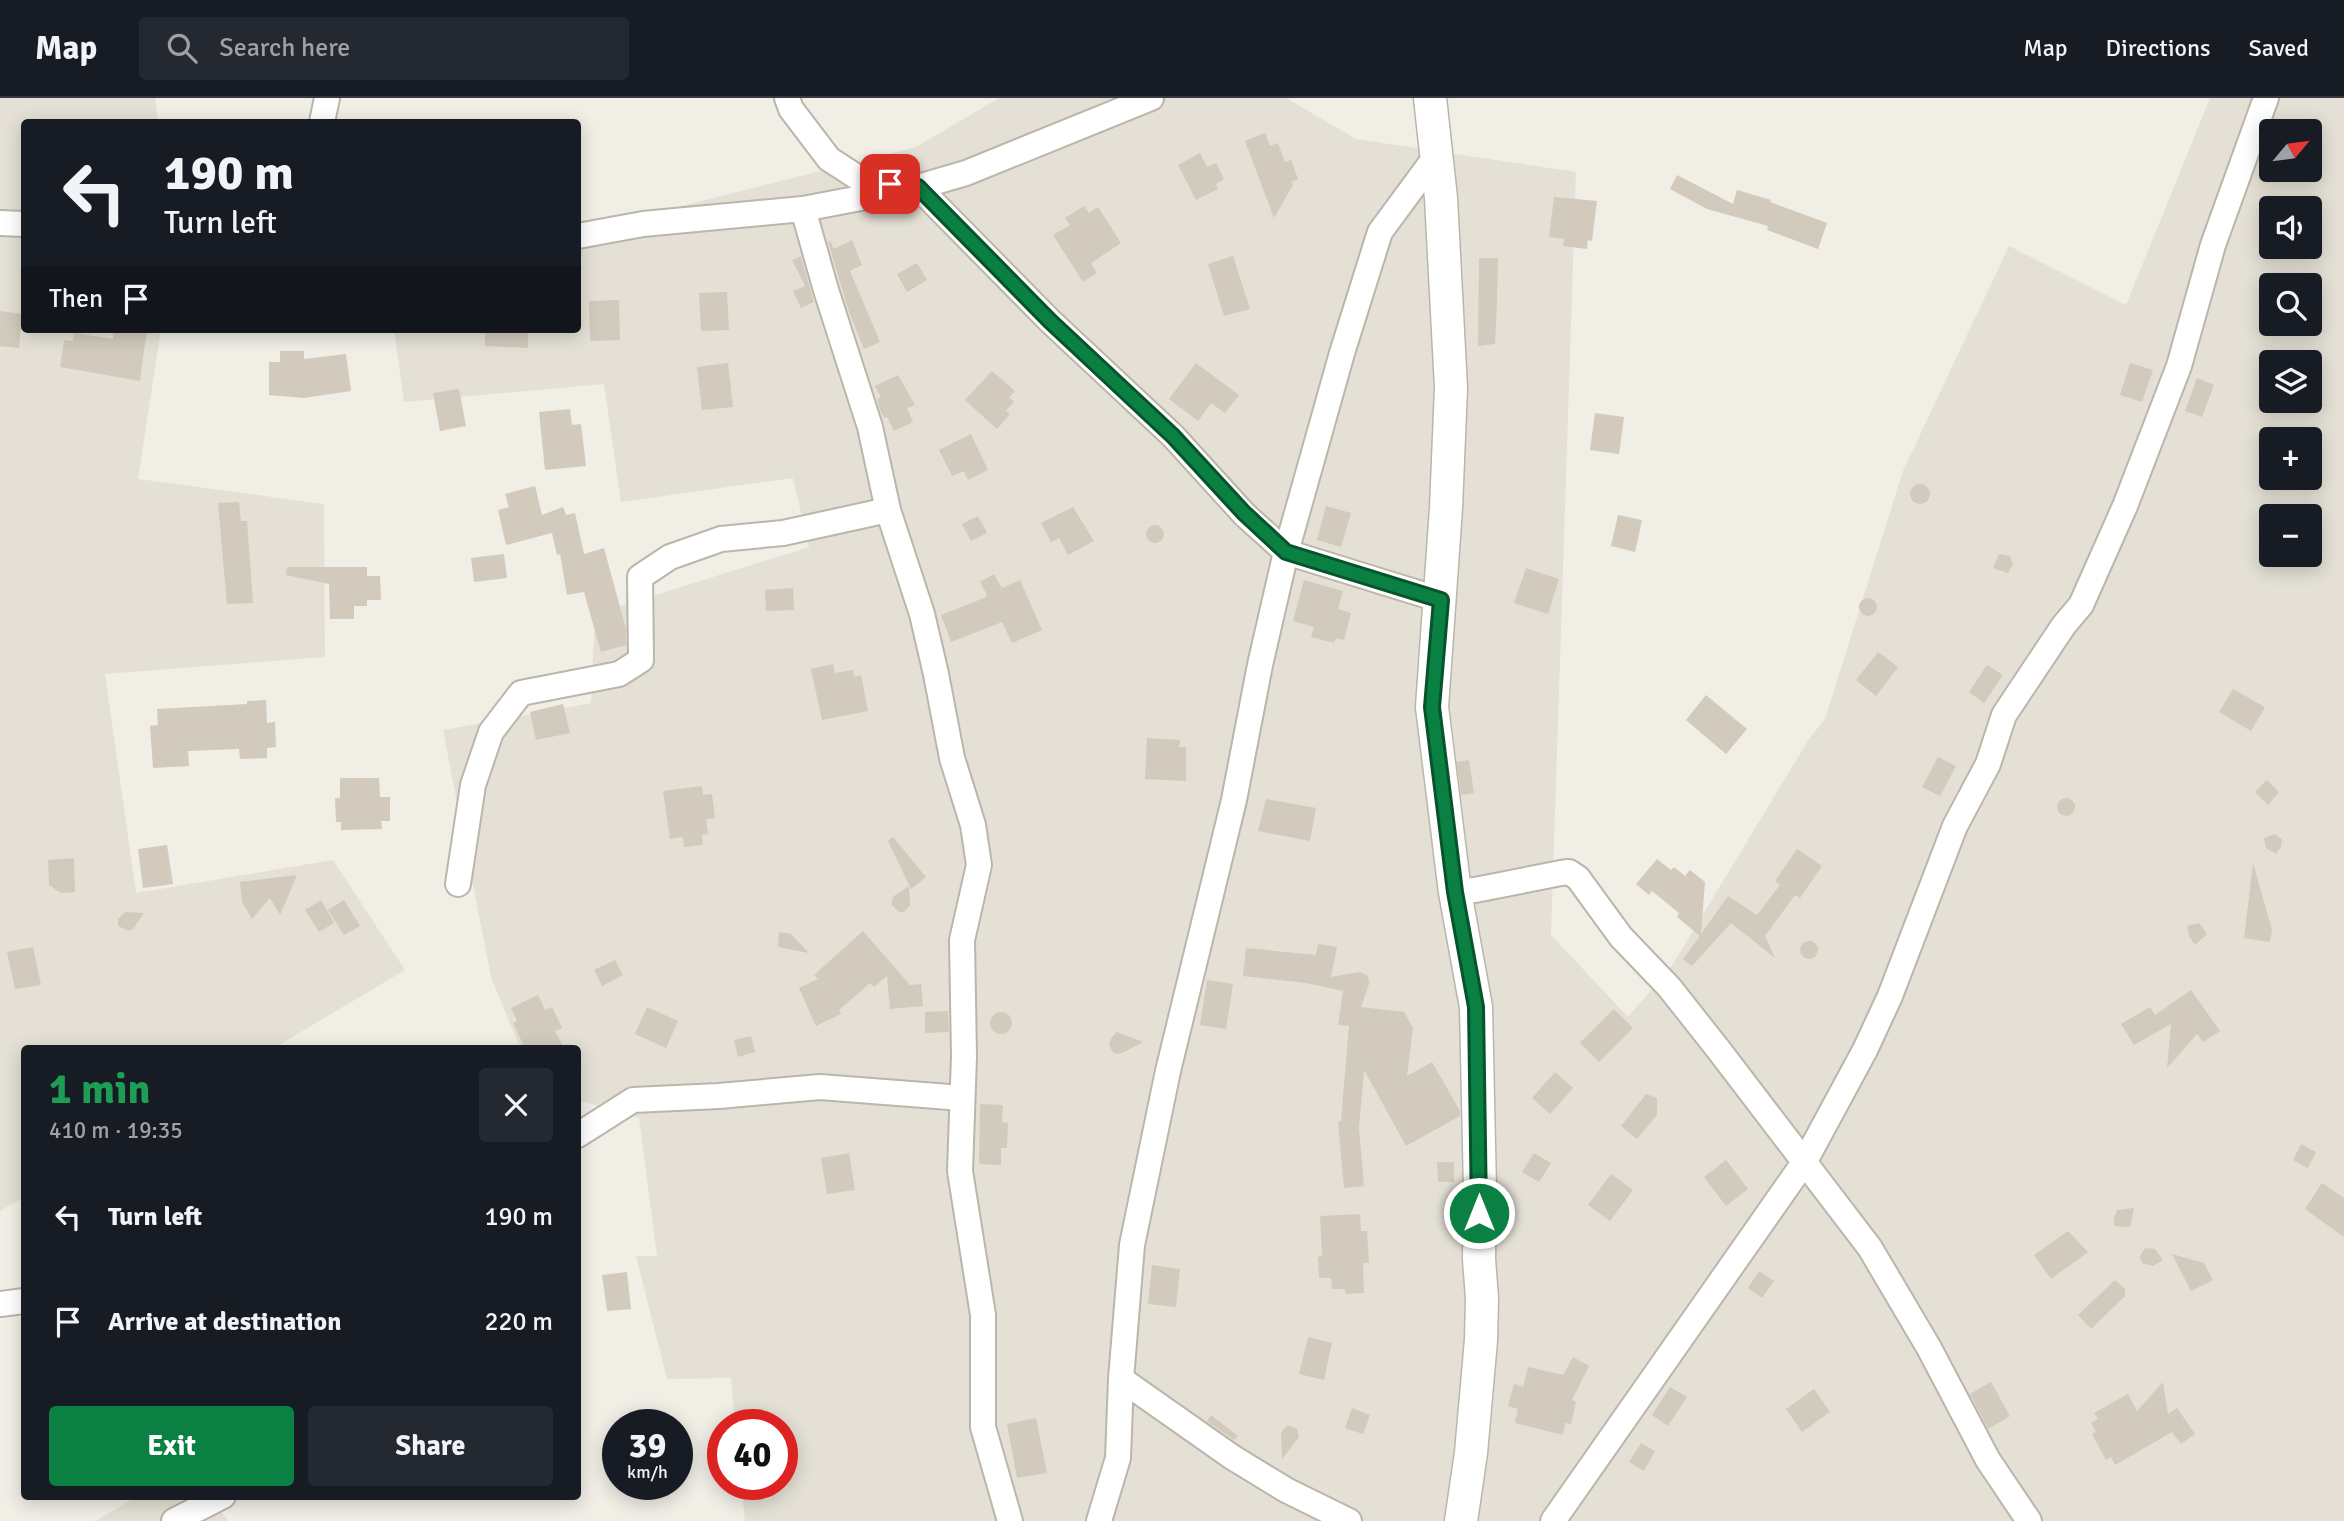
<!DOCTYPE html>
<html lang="en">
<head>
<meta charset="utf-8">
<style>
	body { margin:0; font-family:Signika,sans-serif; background:#242831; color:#f1f3f6; height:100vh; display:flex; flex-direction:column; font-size:26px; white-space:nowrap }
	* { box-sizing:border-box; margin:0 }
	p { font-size:23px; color:#9ea1a6 }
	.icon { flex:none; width:38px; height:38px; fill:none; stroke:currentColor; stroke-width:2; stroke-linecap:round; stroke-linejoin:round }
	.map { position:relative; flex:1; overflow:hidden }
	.details { position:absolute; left:21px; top:947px; width:560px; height:455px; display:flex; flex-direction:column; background:#171b24; border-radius:7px; box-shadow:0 4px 18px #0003 }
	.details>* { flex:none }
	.top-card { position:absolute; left:21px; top:21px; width:560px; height:214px; border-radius:7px; box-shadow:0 4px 18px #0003; background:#171b24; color:#f1f3f6; overflow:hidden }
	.needle { width:46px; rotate:61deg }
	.buttons { position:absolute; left:2259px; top:21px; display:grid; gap:14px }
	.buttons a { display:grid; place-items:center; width:63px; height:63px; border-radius:7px; background:#171b24; box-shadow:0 4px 18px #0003; font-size:35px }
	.speed { position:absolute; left:602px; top:1311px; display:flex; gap:14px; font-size:35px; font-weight:700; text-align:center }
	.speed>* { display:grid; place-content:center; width:91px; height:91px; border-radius:50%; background:#171b24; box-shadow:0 4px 18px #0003; line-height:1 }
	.speed small { font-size:18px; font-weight:400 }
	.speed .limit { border:10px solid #d22; background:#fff; color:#111 }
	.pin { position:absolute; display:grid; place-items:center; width:60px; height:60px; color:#fff; margin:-30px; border-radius:14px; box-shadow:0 4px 10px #0006 }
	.me { position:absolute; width:77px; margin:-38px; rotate:0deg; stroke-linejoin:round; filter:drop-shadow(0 0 5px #0008) }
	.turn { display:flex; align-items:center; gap:24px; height:147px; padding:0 28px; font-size:32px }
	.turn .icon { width:91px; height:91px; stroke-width:2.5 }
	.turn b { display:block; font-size:49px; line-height:60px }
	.then { display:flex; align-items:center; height:66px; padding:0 28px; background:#0003; gap:14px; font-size:26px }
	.round { display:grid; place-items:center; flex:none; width:74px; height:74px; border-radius:7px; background:#242831 }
	.headline { display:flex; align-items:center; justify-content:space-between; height:119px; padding:0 28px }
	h1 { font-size:42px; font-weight:700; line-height:52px; color:#1e9e55 }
	.action { display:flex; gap:14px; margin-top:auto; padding:14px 28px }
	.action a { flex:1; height:80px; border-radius:7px; background:#0b8043; color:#fff; font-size:28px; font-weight:700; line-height:80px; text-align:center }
	.action a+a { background:#242831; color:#f1f3f6 }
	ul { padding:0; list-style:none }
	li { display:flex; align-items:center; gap:21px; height:105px; padding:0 28px }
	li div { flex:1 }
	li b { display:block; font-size:26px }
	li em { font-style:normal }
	header { display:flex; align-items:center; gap:42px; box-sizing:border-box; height:98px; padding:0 35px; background:#171b24; border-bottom:2px solid #363941 }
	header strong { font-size:33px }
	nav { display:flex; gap:38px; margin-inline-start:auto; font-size:24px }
	.search { width:490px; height:63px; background:#242831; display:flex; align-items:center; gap:18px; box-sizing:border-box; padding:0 24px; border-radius:7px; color:#9ea1a6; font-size:26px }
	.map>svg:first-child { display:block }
	.residential { fill:#e4e0d5; fill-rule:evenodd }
	.building { fill:#d1cabd }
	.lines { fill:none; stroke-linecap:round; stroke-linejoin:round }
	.minor-casing { stroke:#bbb6aa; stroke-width:28 }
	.tertiary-casing { stroke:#bbb6aa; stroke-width:35 }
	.minor { stroke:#fff; stroke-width:24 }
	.tertiary { stroke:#fff; stroke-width:32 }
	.route-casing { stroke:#07532c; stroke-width:18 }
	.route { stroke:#0b8043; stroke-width:12 }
</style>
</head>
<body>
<header>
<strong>Map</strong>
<div class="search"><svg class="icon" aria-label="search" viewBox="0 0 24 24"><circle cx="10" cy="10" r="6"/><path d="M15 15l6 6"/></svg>Search here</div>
<nav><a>Map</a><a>Directions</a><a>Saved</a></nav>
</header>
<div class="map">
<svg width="2344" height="1423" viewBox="0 0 2344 1423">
	<rect width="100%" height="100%" fill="#f1eee6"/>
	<g class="residential">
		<path d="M0,0H155L158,24H24V231H161L138,381L324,406L325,559L105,576L136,795L333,762L405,872L274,950H24V1099L0,1113Z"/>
		<path d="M999,0H1286L1356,41L1576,74L1551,837L1628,919L1671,869L1809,641L1825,621L1903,373L2009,148L2126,207L2210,0H2344V1423H745L741,1386H782V1326H735L731,1280L667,1281L636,1158H657L639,1020L578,1002V950H520L491,879L443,632L591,605L595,516L809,449L793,380L621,404L604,286L404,304L394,231H578V134L916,49ZM2272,33H2310V72H2272ZM2272,110H2310V149H2272ZM2272,187H2310V226H2272ZM2272,264H2310V303H2272ZM2272,341H2310V380H2272ZM2272,418H2310V457H2272Z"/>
		<path d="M138,1398H210L228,1423H95Z"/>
	</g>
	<g class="building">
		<path d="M1265,35L1270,48L1278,45L1285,64L1291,62L1298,81L1291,84L1293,87L1274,120L1245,43Z"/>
		<path d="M1200,55L1207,69L1216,65L1224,81L1216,86L1218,91L1196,102L1178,67Z"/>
		<path d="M1677,77L1733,106L1737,92L1771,102L1770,104L1827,125L1818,151L1767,132L1768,128L1707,111L1670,91Z"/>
		<path d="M1554,99L1597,103L1592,143L1588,142L1587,151L1563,148L1564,141L1549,139Z"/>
		<path d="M1084,108L1089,115L1098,109L1121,145L1091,165L1097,175L1083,184L1053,137L1070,127L1065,120Z"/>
		<path d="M852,142L862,167L850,173L880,244L864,251L849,214L828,144L830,143L834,151Z"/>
		<path d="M801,158L814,204L801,210L793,193L805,188L792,162Z"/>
		<path d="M1233,158L1250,211L1224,218L1208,166Z"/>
		<path d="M1479,160H1498L1497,203L1495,246L1478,248Z"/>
		<path d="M917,165L927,182L907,194L897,176Z"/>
		<path d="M727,194L729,232L701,233L699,195Z"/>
		<path d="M619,202L620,242L590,243L589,203Z"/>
		<path d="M0,213L22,216L19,250L0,248Z"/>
		<path d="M114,231H147L140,283L60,269L64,242L73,243L74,235L113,241Z"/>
		<path d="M485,231H528V250L485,248Z"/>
		<path d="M280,253H304V261L346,256L351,293L304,300L269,297V264H280Z"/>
		<path d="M728,265L733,309L702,312L697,269Z"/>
		<path d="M1196,265L1239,297L1225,315L1211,305L1198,323L1169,301Z"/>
		<path d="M2130,265L2153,272L2142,304L2120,297Z"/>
		<path d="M992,273L1015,293L1009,299L1014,304L1006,313L1010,316L997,331L965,302Z"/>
		<path d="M898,277L915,307L907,310L913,324L894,333L887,319L884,320L880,312L877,301L881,299L875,288Z"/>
		<path d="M2197,280L2214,287L2202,319L2185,313Z"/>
		<path d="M459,291L466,328L440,333L433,295Z"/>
		<path d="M570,311L572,327L581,326L586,368L545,372L539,314Z"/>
		<path d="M1595,315L1624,319L1619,356L1590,352Z"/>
		<path d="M971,336L988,372L968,382L964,373L952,378L939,352Z"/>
		<circle cx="1920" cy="396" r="10"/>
		<path d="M535,388L542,417L563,409L566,417L575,415L584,456L604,450L626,531V547L601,554L584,494L567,497L560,456L557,457L552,435L506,447L498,412L509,409L505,396Z"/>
		<path d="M239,404L241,423H247L253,505L227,506L218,405Z"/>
		<path d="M1326,408L1351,415L1341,449L1317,442Z"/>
		<path d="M1073,409L1094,443L1068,457L1059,440L1051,444L1041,425Z"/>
		<path d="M1618,417L1642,422L1635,454L1611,448Z"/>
		<path d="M978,418L987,435L971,443L962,426Z"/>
		<circle cx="1155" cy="436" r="9"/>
		<path d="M504,456L507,480L474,484L471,460Z"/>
		<path d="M1999,456L2010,458L2013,466L2008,475L1993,470Z"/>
		<path d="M287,469H367V478H380L381,502H367V508H354V521H330L329,486L286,477Z"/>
		<path d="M1526,470L1559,481L1548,516L1514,505Z"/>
		<path d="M994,476L1002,490L1020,482L1042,532L1012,545L1002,524L951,544L941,517L984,500L987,497L980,484Z"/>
		<path d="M1304,482L1343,493L1338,511L1351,515L1344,542L1336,540L1334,545L1311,539L1314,529L1293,523Z"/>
		<path d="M793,490L794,512L766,513L765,492Z"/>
		<circle cx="1868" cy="509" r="9"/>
		<path d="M1878,554L1898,569L1876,598L1856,582Z"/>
		<path d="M833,566L835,575L853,572L854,579L861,577L868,613L822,622L811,571Z"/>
		<path d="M1987,567L2003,577L1984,605L1969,594Z"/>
		<path d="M2233,591L2265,609L2251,633L2219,614Z"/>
		<path d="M1706,597L1747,631L1726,656L1686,622Z"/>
		<path d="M266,602L267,625L275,624L276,649L267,650V660L240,661L239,651L188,653L189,668L153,670L150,628L158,627L157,611L247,606V603Z"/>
		<path d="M563,606L570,635L536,642L530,614Z"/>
		<path d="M1147,640L1180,642L1179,649H1186V683L1145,681Z"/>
		<path d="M1938,659L1956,668L1940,698L1922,689Z"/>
		<path d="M1469,662L1474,695L1461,697L1457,664Z"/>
		<path d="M340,680H379L380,699H390V723H381L382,731L341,732V724H336L335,700H340Z"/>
		<path d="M2267,682L2279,694L2268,707L2255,694Z"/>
		<path d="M702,688L703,697L712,696L715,720L706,721L708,736L702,737L703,747L684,749L683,739L670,741L663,693Z"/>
		<circle cx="2066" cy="709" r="9"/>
		<path d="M1266,701L1316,710L1310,743L1258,733Z"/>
		<path d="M2275,736L2282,741L2281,749L2276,756L2266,750L2264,740Z"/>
		<path d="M893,739L926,779L911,791L888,743Z"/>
		<path d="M167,747L173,786L143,790L138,751Z"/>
		<path d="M1797,751L1822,768L1800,800L1795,797L1765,838L1775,860L1731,825L1692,868L1683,861L1700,838L1677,819L1679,815L1652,793L1649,797L1636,786L1657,761L1671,772L1674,769L1685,778L1690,772L1705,784L1701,836L1728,798L1757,817L1780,787L1775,783Z"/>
		<path d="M74,760L75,794L61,795L49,787L48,762Z"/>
		<path d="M2253,765L2272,832L2270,844L2244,840Z"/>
		<path d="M297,777L280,817L270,800L252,821L242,804L240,784Z"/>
		<path d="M909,788L910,807L904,814H899L892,807V802L894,798Z"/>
		<path d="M321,802L334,825L319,834L305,812Z"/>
		<path d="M344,802L360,828L344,837L328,812Z"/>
		<path d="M125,814L144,815L133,831L129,833L118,828V821Z"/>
		<path d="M2199,825L2207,836L2195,847L2189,838L2187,828Z"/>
		<path d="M863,833L910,887L921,886L923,908L890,911L887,878L874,889L870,885L839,912L841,916L816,928L799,890L818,881L814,877Z"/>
		<path d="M779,834L791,836L809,855L778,849Z"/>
		<circle cx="1809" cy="852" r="9"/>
		<path d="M1318,846L1337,849L1331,879L1360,874L1368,878L1369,886L1361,909L1404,914L1413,930L1407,978L1432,964L1460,1013V1018L1406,1048L1364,972L1359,1030L1364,1088L1344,1090L1338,1024L1341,1023L1349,928L1338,927L1343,893L1306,885L1243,878L1246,850L1316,857Z"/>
		<path d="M33,849L41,887L15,891L7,854Z"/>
		<path d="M615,862L623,877L602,888L594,872Z"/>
		<path d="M1207,882L1233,886L1226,931L1200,927Z"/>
		<path d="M2191,892L2220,933L2203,944L2197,936L2167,970L2171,926L2134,947L2121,926L2150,909L2155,917Z"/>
		<path d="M538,897L545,912L552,909L562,930L555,933L564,950H525L513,925L517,923L511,910Z"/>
		<path d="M647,909L678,923L666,950L635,936Z"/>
		<path d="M1614,911L1633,930L1599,964L1580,945Z"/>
		<path d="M948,913L949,934L925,935V914Z"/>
		<circle cx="1001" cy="925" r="11"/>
		<path d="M1117,934L1143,944L1122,955L1116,956L1111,952L1109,946L1111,940Z"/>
		<path d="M751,938L755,954L738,959L734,942Z"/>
		<path d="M1555,974L1573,990L1550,1016L1532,1000Z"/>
		<path d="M1646,996L1657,1000V1017L1637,1041L1621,1028Z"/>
		<path d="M980,1006L1003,1007L1002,1024L1008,1025L1007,1050H1001V1067L979,1066Z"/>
		<path d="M2301,1046L2316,1054L2308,1070L2293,1062Z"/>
		<path d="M849,1055L855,1092L827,1096L821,1060Z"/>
		<path d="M1534,1055L1551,1065L1539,1084L1522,1074Z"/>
		<path d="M1726,1062L1748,1091L1726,1108L1704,1079Z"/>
		<path d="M1437,1064H1454V1084H1438Z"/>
		<path d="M1611,1076L1633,1092L1610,1123L1588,1107Z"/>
		<path d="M2322,1085L2344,1100V1139L2305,1111Z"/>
		<path d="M2134,1110L2130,1129L2114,1128V1119L2117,1112Z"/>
		<path d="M1360,1116L1361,1133H1367L1369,1165H1363L1364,1195L1346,1196L1345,1191H1332L1331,1180H1319L1318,1159L1322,1158L1320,1118Z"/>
		<path d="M2068,1133L2088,1154L2051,1181L2034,1157Z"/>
		<path d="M2145,1150L2155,1151L2163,1162L2153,1168L2142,1165L2140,1158Z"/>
		<path d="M2172,1156L2204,1165L2213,1182L2191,1193Z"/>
		<path d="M1152,1167L1180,1171L1176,1209L1148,1206Z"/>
		<path d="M1759,1173L1774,1183L1762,1200L1748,1190Z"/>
		<path d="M627,1174L631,1211L607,1213L602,1177Z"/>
		<path d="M2115,1182L2125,1191V1198L2091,1231L2078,1217Z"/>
		<path d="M1308,1239L1332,1245L1324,1282L1299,1276Z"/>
		<path d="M1573,1259L1589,1268L1572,1302L1576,1304L1571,1326L1565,1325L1563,1337L1515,1325L1518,1311L1508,1308L1514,1286L1523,1289L1528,1269L1563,1277Z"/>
		<path d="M1991,1284L2010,1318L1988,1331L1970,1296Z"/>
		<path d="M2163,1284L2168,1316L2177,1310L2195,1336L2181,1346L2172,1334L2115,1367L2111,1359L2106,1362L2092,1336L2096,1334L2091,1325L2098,1321L2094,1315L2128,1296L2137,1313Z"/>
		<path d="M1670,1289L1687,1299L1668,1328L1652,1317Z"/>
		<path d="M1814,1291L1830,1314L1802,1334L1786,1311Z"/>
		<path d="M1352,1310L1370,1317L1363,1336L1345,1330Z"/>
		<path d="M1211,1317L1238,1338L1234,1342L1207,1323Z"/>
		<path d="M1036,1320L1047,1375L1017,1380L1007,1326Z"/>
		<path d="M1287,1327L1297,1331L1299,1339L1282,1361L1281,1335Z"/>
		<path d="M1641,1345L1655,1353L1644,1373L1629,1364Z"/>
	</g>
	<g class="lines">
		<g class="minor-casing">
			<g id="minor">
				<path d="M787,0L791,11L829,61L863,83L918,89L1050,223L1173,338L1244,416L1286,454L1441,502"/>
				<path d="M322,24L327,0"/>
				<path d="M803,111L826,192L870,329L888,412L922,516L936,576L952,660L973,727L979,767L962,842L964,958L960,1073L983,1217V1329L1010,1423"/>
				<path d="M0,125L24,126"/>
				<path d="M578,138L643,126L803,111L918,89L966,75L1151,0"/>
				<path d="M458,786L473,687L491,634L521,595L619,576L641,562L640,479L670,459L721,441L783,435L888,412"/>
				<path d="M1455,794L1475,792L1561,775L1569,774L1578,780L1621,839L1669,889L1718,951L1870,1150L1929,1250L1988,1362L2029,1423"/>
				<path d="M578,1037L633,1002L719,998L820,989L962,1000"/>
				<path d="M0,1206L24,1203"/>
				<path d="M1121,1281L1232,1359L1286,1392L1349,1423"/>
				<path d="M174,1423L223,1398"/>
				<path d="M1099,1423L1118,1360L1121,1281L1132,1147L1168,973L1234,702L1260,567L1286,454L1342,255L1380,134L1436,58"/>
				<path d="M1553,1423L1805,1063L1865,952L1890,898L1955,728L1988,666L2004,617L2064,527L2081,507L2125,408L2179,268L2213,147L2266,0"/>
			</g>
		</g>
		<g class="tertiary-casing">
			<path id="tertiary" d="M1430,0L1441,100L1451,290L1446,410L1432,609L1455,794L1476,909L1480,1092L1479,1161L1482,1200L1481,1242L1471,1355L1461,1423"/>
		</g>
		<use href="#minor" class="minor"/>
		<use href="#tertiary" class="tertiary"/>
	</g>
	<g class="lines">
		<g class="route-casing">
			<path id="route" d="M890,86L918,89L1050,223L1173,338L1244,415L1286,454L1441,502L1432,609L1455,794L1476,909L1479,1115"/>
		</g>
		<use href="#route" class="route"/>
	</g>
</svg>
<div class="buttons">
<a><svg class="needle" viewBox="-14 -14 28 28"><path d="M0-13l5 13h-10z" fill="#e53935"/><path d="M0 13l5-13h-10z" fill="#9ea1a6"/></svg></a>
<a><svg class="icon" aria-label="sound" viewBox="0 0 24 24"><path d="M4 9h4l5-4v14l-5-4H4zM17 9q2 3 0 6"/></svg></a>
<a><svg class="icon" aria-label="search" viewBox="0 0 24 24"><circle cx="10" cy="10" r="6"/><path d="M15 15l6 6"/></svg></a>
<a><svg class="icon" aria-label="layers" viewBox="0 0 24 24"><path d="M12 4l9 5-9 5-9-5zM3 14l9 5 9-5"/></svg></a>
<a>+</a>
<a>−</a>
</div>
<div class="speed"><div>39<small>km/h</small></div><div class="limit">40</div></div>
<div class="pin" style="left:890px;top:86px;background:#d93025"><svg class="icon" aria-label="arrive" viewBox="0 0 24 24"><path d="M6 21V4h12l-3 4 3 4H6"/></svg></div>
<svg class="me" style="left:1479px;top:1115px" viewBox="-20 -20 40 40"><circle r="17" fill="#0b8043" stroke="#fff" stroke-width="3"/><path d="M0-11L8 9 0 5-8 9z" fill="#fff"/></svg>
<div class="top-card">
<div class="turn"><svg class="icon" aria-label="left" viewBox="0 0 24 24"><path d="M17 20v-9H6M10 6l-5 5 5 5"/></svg><div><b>190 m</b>Turn left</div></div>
<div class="then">Then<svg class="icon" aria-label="arrive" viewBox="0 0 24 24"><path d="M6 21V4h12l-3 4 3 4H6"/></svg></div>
</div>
<section class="details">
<div class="headline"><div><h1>1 min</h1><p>410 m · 19:35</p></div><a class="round"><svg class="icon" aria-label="close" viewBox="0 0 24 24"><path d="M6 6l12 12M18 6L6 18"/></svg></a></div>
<ul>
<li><svg class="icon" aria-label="left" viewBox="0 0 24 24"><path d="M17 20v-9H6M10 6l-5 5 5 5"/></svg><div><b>Turn left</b></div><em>190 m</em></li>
<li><svg class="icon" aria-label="arrive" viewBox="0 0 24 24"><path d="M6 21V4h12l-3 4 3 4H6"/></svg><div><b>Arrive at destination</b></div><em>220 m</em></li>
</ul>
<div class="action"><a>Exit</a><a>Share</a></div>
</section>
</div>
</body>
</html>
